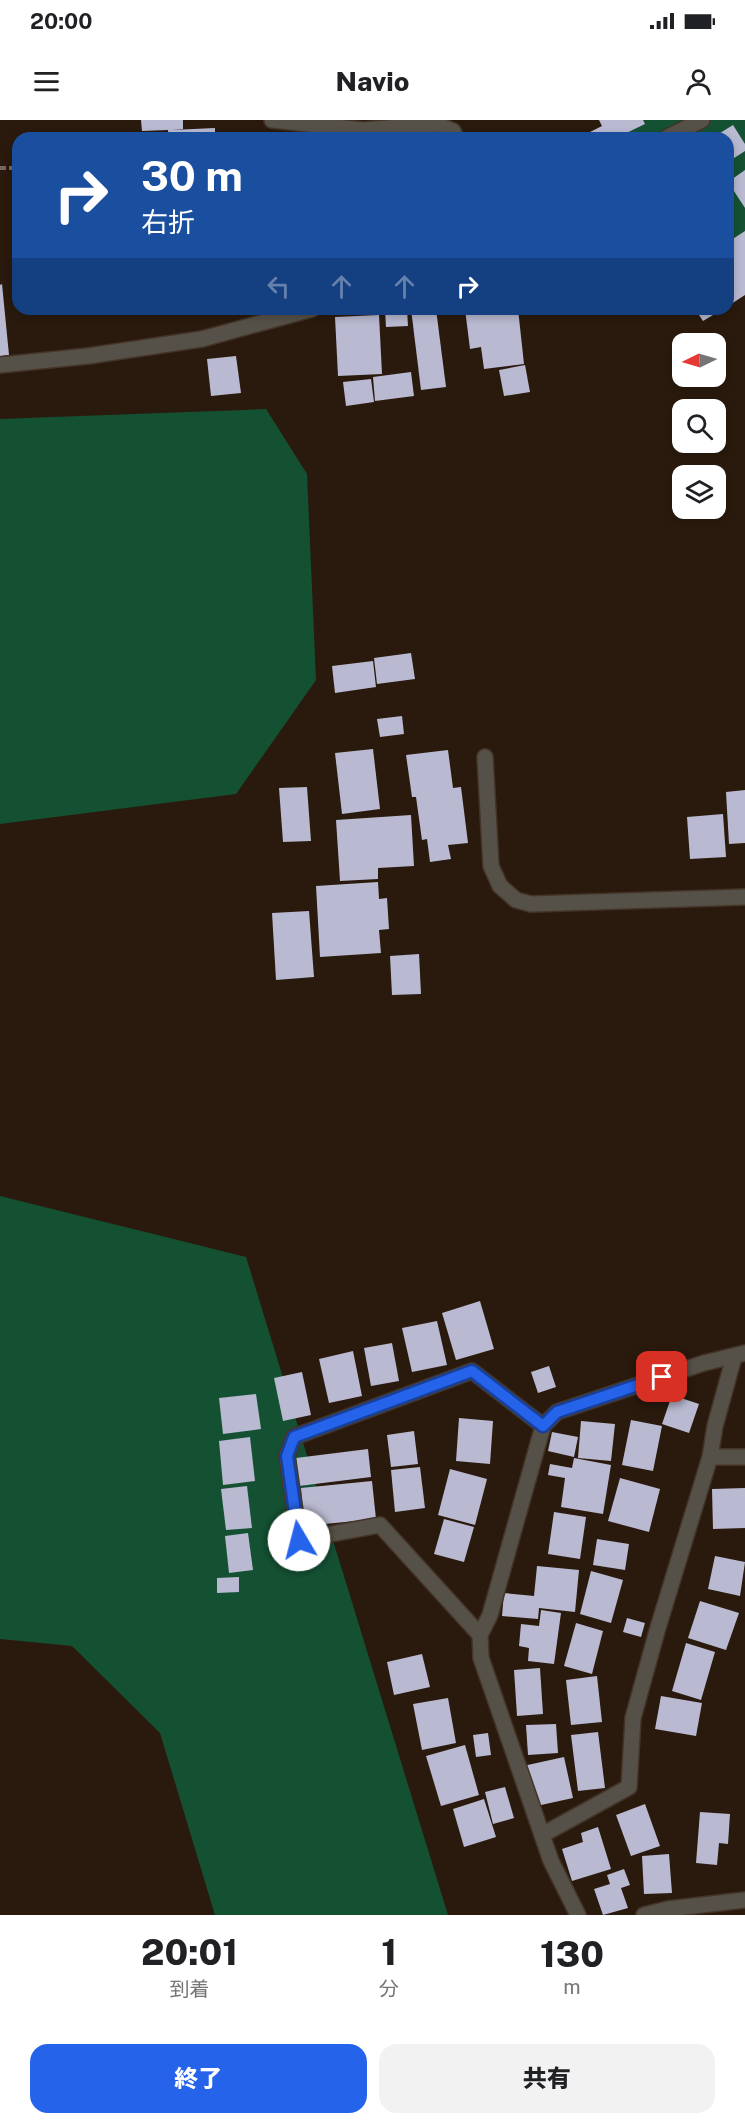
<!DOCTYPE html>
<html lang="ja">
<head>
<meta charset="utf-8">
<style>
	body { margin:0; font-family:"Public Sans","Noto Sans JP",sans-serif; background:#f2f2f2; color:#202124; height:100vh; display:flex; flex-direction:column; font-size:22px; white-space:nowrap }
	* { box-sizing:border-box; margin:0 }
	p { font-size:20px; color:#757577 }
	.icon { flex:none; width:33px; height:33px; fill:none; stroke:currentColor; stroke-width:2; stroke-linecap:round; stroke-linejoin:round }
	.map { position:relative; height:1795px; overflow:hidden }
	.side { display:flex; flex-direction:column; background:#fff; flex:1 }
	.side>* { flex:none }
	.hud { position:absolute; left:12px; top:12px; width:722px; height:183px; border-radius:18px; box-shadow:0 3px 9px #0003; background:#1a4fa0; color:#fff; overflow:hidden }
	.needle { width:39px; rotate:265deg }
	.buttons { position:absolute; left:672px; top:213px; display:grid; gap:12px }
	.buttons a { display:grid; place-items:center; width:54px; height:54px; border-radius:12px; background:#fff; box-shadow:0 3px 9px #0003; font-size:30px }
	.pin { position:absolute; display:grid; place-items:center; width:51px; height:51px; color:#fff; margin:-26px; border-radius:12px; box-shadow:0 3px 9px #0006 }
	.me { position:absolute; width:66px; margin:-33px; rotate:352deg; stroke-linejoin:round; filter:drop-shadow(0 0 4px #0008) }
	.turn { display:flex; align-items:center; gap:21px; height:126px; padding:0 30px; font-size:27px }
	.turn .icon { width:78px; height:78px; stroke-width:2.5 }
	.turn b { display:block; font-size:42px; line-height:51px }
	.lanes { display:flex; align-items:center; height:57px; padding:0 30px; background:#0003; justify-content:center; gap:30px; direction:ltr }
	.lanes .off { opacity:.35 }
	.eta { display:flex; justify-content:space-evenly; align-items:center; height:102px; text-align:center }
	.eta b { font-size:36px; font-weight:800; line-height:42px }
	.action { display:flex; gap:12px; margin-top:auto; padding:12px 30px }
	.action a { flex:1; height:69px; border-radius:18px; background:#2563eb; color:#fff; font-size:24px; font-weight:800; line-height:69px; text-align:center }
	.action a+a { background:#f2f2f2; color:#202124 }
	.status { display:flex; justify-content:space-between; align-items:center; height:42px; padding:0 30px; background:#fff; direction:ltr }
	.status svg { height:16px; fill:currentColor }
	header { display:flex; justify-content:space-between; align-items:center; height:78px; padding:0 30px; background:#fff; font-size:27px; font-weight:800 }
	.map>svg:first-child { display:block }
	.green { fill:#145133 }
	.building { fill:#b9b9d1 }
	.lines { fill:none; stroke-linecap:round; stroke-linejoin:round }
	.minor-casing { stroke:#433427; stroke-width:18 }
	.path { stroke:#76685e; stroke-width:4; stroke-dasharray:6 3; stroke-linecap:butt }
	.minor { stroke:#565148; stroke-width:15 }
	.route-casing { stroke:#184099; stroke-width:15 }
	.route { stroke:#2563eb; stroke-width:10 }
</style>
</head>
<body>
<div class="status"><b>20:00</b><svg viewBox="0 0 49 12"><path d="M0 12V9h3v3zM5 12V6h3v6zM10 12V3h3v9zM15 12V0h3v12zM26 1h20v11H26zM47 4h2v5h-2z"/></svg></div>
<header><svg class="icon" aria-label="menu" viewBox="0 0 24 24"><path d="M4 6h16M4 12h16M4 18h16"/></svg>Navio<svg class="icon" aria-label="person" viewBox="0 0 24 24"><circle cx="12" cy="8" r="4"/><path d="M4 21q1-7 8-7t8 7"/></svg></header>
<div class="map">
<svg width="745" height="1795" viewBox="0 0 745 1795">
	<rect width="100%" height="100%" fill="#2a1a0d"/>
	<g class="green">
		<path d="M608,0H745V138L728,127V18H617L610,10Z"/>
		<path d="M266,289L307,354L316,560L236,674L0,704V299Z"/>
		<path d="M0,1076L246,1137L448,1795H215L160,1613L72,1526L0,1519Z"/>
	</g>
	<g class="building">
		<path d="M141,0H183V9L172,10L215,8V15L229,14L230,18H168V10L142,11Z"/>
		<path d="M599,0H643L645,4L616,18H585L584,15L602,6Z"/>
		<path d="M733,5L745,24V31L728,42V18H712Z"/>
		<path d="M745,50V88L728,62Z"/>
		<path d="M745,111V175L728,186V122Z"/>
		<path d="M2,164L9,235L0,236V165Z"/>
		<path d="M43,189H79V193L43,194Z"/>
		<path d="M385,189H407L408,206L386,207Z"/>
		<path d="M411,189H436L446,267L421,270Z"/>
		<path d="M465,189H518L524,244L484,249L481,227L470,229Z"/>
		<path d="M695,189H723L703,201Z"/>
		<path d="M379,195L382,254L338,256L335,197Z"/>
		<path d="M236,236L241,273L211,276L207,239Z"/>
		<path d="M525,245L530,272L504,276L499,250Z"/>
		<path d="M411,252L414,276L375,281L373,257Z"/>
		<path d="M371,259L374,282L346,286L343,262Z"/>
		<path d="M411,533L415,559L377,564L374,538Z"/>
		<path d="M373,541L376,567L335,573L332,546Z"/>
		<path d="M402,596L404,614L380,617L377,599Z"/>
		<path d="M373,629L380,689L342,694L335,633Z"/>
		<path d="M448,630L453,668L461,667L468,723L448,725L451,739L430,742L427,719L422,720L416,677H412L406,635Z"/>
		<path d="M307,667L311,721L283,722L279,668Z"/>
		<path d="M745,670V723L729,724L726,672Z"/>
		<path d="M723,694L726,737L690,739L687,697Z"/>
		<path d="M411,695L414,746L378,748V759L340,761L336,700Z"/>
		<path d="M378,762L379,779L387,778L389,809L379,810L381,833L320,837L316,766Z"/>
		<path d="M309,791L314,857L276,860L272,793Z"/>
		<path d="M419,834L421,874L392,875L390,836Z"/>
		<path d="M480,1181L494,1229L456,1240L442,1193Z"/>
		<path d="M437,1201L447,1245L412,1252L402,1208Z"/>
		<path d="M392,1223L399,1261L371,1266L364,1228Z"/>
		<path d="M353,1231L362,1276L329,1283L319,1239Z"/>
		<path d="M549,1246L556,1267L538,1273L531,1252Z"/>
		<path d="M302,1252L311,1295L283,1301L274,1258Z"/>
		<path d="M256,1274L261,1309L223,1314L219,1278Z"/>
		<path d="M672,1275L699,1284L689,1313L662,1304Z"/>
		<path d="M459,1298L493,1301L490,1344L456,1341Z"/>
		<path d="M631,1300L662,1306L653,1351L622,1345Z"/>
		<path d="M581,1301L615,1304L611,1341L578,1338Z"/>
		<path d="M414,1311L418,1344L391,1347L387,1315Z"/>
		<path d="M552,1312L578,1317L574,1337L548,1331Z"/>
		<path d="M250,1317L255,1361L223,1365L219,1321Z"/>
		<path d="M368,1329L371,1357L299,1366L296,1338Z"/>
		<path d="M574,1338L611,1345L603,1394L561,1387L565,1358L548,1355L550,1344L572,1348Z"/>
		<path d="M420,1347L425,1388L395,1392L391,1350Z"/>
		<path d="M450,1349L487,1359L475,1405L438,1395Z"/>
		<path d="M620,1358L660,1369L649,1412L608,1401Z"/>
		<path d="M372,1361L376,1399L304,1406L301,1368Z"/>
		<path d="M247,1366L252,1408L226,1410L221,1369Z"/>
		<path d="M745,1368V1408L713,1409L712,1369Z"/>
		<path d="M554,1392L586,1397L580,1439L548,1434Z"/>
		<path d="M444,1399L474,1407L464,1442L434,1434Z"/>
		<path d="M248,1413L253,1450L229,1453L225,1416Z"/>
		<path d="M597,1419L629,1424L625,1450L593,1445Z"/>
		<path d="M715,1436L745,1442L740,1476L708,1469Z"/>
		<path d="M537,1446L579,1450L575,1492L539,1488L538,1499L502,1496L504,1473L534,1476Z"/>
		<path d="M591,1451L623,1460L611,1503L580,1494Z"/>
		<path d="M239,1457V1472L217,1473V1458Z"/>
		<path d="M700,1481L739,1493L726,1530L688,1518Z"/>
		<path d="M541,1490L561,1493L554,1544L528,1541L529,1528L519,1526L521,1504L539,1506Z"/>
		<path d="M627,1498L645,1503L641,1517L623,1512Z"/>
		<path d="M576,1503L603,1511L592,1554L564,1546Z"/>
		<path d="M686,1523L715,1532L701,1580L672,1571Z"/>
		<path d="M422,1534L430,1567L394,1575L387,1542Z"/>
		<path d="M540,1548L543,1594L517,1596L514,1550Z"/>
		<path d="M597,1556L602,1602L571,1605L566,1560Z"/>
		<path d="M661,1576L702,1583L696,1616L655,1609Z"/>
		<path d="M448,1578L456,1623L422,1630L413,1584Z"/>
		<path d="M556,1604L558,1633L528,1635L526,1605Z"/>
		<path d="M598,1612L605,1668L578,1671L571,1615Z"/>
		<path d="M488,1613L491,1635L476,1637L473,1615Z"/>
		<path d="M465,1625L479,1675L441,1686L426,1636Z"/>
		<path d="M564,1637L573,1678L532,1687L523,1646Z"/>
		<path d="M505,1667L514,1698L493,1704L485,1672Z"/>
		<path d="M484,1679L496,1717L464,1727L453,1689Z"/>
		<path d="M645,1684L660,1726L631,1736L616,1695Z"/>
		<path d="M700,1692L730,1694L728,1724L719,1723L717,1745L696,1743Z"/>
		<path d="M598,1707L611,1749L572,1761L562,1729L583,1722L581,1713Z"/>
		<path d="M669,1734L672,1773L644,1774L642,1736Z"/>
		<path d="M624,1749L630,1765L621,1768L628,1788L603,1795L594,1769L610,1764L607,1755Z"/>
	</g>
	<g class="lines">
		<g class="minor-casing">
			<g id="minor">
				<path d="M272,0L363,10L436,4L453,11L456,18"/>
				<path d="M666,18L702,0"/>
				<path d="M0,245L88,236L202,219L312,189"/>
				<path d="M485,637L491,746L500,766L516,780L531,784L745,777"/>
				<path d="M710,1337H745"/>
				<path d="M480,1515L380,1405L299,1420L287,1336L294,1317L472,1251L543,1306"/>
				<path d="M542,1715L629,1667L633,1598L657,1511L710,1337L715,1306L734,1237"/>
				<path d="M578,1795L551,1741L481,1538L480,1515L490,1495L543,1306L557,1292L704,1243L745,1233"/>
				<path d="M644,1795L668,1789L745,1780"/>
			</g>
		</g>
		<path class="path" d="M0,48H18"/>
		<use href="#minor" class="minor"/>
	</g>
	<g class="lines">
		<g class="route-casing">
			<path id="route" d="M299,1420L287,1336L294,1317L472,1251L543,1306L557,1292L662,1257"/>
		</g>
		<use href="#route" class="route"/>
	</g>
</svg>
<div class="buttons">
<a><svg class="needle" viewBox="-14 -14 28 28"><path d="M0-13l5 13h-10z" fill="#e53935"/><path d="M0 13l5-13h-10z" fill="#757577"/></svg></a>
<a><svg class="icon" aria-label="search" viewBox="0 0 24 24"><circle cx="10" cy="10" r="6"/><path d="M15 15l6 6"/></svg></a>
<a><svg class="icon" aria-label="layers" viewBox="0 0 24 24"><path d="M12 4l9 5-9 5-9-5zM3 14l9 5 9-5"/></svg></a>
</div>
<div class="pin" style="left:662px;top:1257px;background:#d93025"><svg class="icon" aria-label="arrive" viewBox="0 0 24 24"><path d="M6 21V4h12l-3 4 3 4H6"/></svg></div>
<svg class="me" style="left:299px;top:1420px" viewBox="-20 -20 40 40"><circle r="19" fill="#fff"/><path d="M0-13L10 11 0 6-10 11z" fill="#2563eb"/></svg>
<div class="hud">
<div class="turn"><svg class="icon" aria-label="right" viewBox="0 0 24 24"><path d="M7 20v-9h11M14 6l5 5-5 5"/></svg><div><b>30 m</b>右折</div></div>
<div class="lanes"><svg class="icon off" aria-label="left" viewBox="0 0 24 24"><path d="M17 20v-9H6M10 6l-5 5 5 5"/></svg><svg class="icon off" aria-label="ahead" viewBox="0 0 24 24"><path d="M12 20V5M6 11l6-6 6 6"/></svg><svg class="icon off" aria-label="ahead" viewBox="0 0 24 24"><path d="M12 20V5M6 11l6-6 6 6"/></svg><svg class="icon" aria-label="right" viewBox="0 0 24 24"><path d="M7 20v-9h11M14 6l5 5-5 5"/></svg></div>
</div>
</div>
<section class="side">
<div class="eta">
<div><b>20:01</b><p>到着</p></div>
<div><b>1</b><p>分</p></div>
<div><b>130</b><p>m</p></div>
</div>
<div class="action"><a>終了</a><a>共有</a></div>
</section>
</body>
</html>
